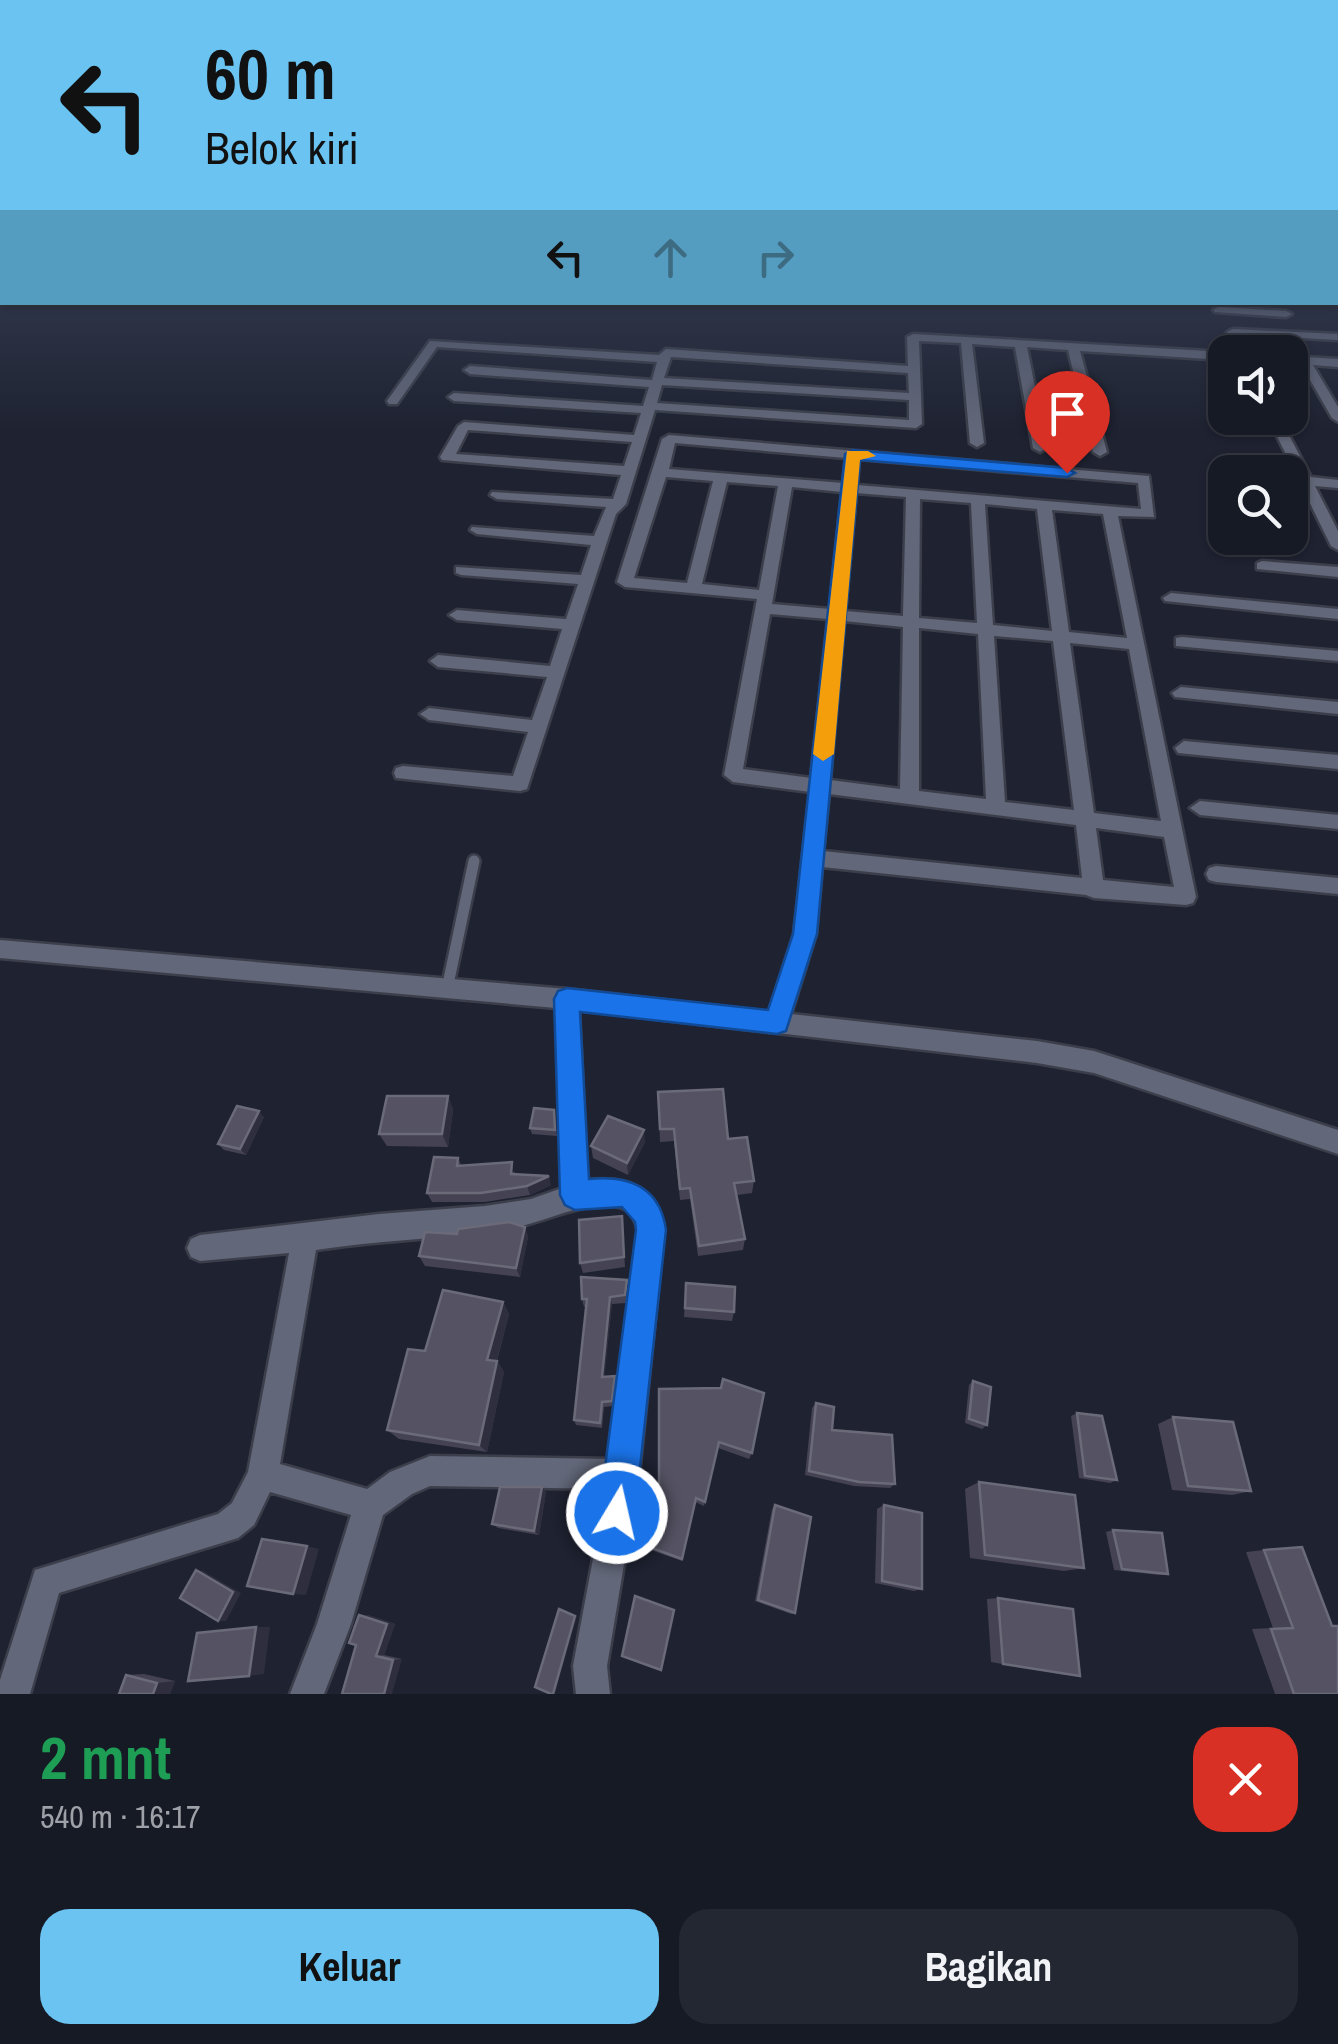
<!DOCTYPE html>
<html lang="id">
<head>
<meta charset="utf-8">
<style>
	body { margin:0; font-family:"Archivo Narrow",sans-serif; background:#232732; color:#f1f3f6; height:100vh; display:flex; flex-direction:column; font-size:38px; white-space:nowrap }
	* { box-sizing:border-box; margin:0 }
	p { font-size:32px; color:#9ea1a7 }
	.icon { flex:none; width:55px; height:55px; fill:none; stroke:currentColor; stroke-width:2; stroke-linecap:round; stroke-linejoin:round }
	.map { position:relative; height:1694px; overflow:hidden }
	.sheet { display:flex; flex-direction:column; background:#161a25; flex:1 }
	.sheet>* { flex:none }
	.hud { position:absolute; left:0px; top:0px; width:1340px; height:305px; box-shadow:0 2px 8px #0004,0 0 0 2px #353842; background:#6ac3f1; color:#111; overflow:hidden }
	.controls { position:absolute; left:1208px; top:335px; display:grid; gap:20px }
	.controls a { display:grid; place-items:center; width:100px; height:100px; border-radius:20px; background:#161a25; box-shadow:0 2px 8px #0004,0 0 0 2px #353842; font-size:50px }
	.pin { position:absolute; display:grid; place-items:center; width:85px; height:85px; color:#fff; margin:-102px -42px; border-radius:50% 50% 50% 0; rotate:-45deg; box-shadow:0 0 10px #0007 }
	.pin .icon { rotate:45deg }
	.me { position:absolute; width:110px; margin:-55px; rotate:9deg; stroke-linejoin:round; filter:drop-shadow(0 0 8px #0008) }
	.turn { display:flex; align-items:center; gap:35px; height:210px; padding:0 40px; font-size:45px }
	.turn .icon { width:130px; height:130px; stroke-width:2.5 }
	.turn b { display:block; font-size:70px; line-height:85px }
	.lanes { display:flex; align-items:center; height:95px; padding:0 40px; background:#0003; justify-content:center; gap:50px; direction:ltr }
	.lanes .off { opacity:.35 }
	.round { display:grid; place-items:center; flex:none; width:105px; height:105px; border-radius:30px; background:#232732 }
	.overview { display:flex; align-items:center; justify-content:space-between; height:170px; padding:0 40px }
	h1 { font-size:60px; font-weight:700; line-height:75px; color:#1e9e55 }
	.button { display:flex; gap:20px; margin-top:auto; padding:20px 40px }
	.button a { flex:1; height:115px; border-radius:30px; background:#6ac3f1; color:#111; font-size:40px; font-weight:700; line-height:115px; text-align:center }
	.button a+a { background:#232732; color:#f1f3f6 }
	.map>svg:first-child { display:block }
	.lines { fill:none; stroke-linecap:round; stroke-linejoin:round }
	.river { fill:#113361; fill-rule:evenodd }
	.lane-casing { stroke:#3c3f4b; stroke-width:16 }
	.street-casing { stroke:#3c3f4b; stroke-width:5 }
	.secondary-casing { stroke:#3c3f4b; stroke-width:5 }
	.highway-casing { stroke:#3c3f4b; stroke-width:5 }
	.lane { stroke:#626779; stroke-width:11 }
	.street { fill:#626779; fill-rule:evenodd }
	.secondary { fill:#626779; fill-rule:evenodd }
	.highway { fill:#cead52; fill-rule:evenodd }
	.wall { fill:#444253 }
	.shaded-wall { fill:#2e2e3e }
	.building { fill:#555363; stroke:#6a6a79; stroke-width:2.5 }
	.route { fill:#1a73e8; stroke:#114b97; stroke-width:2.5 }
	.slow { fill:#f59e0b }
</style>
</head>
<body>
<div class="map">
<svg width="1338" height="1694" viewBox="0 0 1338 1694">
	<rect width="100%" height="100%" fill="#1e2231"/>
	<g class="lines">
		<rect class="river" x="0" y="272" width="2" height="14"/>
		<g class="lane-casing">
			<path id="lane" d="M447,989L474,861"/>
		</g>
		<g class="street-casing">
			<g id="street">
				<path d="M1219,307L1286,311L1292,314L1286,317L1215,312L1213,310Z"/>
				<path d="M1233,329L1337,334L1338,340L1229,334L1227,332Z"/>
				<path d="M913,334L1225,352V360L1080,351L1107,452L1100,456L1093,452L1068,350L1027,347L1047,448L1040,452L1033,448L1015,347L972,344L984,443L977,447L970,443L961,343L919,341L922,424L916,428L655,410L626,504L616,514L527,789L520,791L396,778L394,773L396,768L403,766L513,776L528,732L429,720L420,714L429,708L532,720L547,677L438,667L430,661L438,655L550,666L562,629L457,620L449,615L457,610L566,619L578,584L461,575L456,573V567L581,575L591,545L477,534L470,530L472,527L594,536L606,507L497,499L490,495L492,492L613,499L621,475L442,460L440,457L458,426L464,422L634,435L641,413L454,401L448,397L454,393L643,406L649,387L470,374L464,370L470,366L652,380L657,362L437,347L397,404H389L387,401L430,341L659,355L666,349L908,366L907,337ZM671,357L908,373L909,393L664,378ZM662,385L909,400V420L657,403ZM468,430L632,442L624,466L456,454Z"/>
				<path d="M1290,356L1338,359V367L1313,365L1338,407V422L1332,418L1301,364H1290Z"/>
				<path d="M1268,418H1280L1311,477L1338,480V488L1315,486L1338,531V550L1331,546Z"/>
				<path d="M669,435L1149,476L1154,517L1118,516L1196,897L1193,903L1186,905L1094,898L1086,895L822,867L816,934L791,1014L1037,1041L1094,1051L1338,1130V1154L1094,1073L1037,1063L579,1010L587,1180C632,1176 653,1186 664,1231L639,1474L607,1666L610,1694H576L573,1666L606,1489L430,1486L412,1494L383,1515L351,1624L324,1694H290L317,1624L351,1515L270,1492L254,1525L238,1538L59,1593L30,1694H0V1680L35,1570L218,1514L232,1503L248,1472L289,1253L200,1261L191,1257L187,1248L191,1239L200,1235L379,1214L485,1206L531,1199L562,1188L556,1008L0,958V940L567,989L769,1012L794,934L810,792L733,782L724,775L757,599L625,587L617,582L662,439ZM675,443L846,458L843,483L669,469ZM859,459L1138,483L1141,509L857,485ZM666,477L713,481L687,583L634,578ZM727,482L778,486L759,590L702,584ZM792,487L842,492L830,609L772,604ZM856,493L906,497L903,616L845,611ZM920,499L971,503L977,623L919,618ZM985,504L1037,509L1052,631L993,625ZM1052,510L1103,514L1127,638L1069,632ZM770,614L828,619L811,778L743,769ZM844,621L903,627L900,789L830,780ZM919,628L978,634L986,799L919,791ZM994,636L1053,641L1074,810L1005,802ZM1070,643L1129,649L1161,821L1094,813ZM829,794L1076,825L1082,878L823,851ZM1096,828L1164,837L1174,887L1103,880ZM601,1205C623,1205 633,1209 638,1231L611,1459L430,1456L390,1472L367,1489L280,1464L316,1250C378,1240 441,1239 503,1230C537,1225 567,1208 601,1205Z"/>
				<path d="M1262,561L1338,567V577L1257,569V563Z"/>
				<path d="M1171,593L1338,609V619L1165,601L1163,598Z"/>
				<path d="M1182,637L1338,651V661L1176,646V638Z"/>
				<path d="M1181,687L1338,702V714L1175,697L1172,693Z"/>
				<path d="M1184,741L1338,755V769L1178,753L1175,748Z"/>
				<path d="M1200,801L1338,815V829L1200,815L1190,808Z"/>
				<path d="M1216,866L1338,878V894L1216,882L1209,880L1206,874L1209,868Z"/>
			</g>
		</g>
		<g class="secondary-casing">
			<rect id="secondary" x="0" y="267" width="2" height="8"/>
		</g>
		<g class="highway-casing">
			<rect id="highway" x="0" y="195" width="2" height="4"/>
		</g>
		<use href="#lane" class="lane"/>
		<use href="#street" class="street"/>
		<use href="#secondary" class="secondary"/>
		<use href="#highway" class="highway"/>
	</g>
	<g class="wall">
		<path d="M658,1092L728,1139L754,1181L752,1193L737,1195L745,1239L743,1250L698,1256L690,1199L680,1200L674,1141L660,1142Z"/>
		<path d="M448,1096L453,1110L448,1147L387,1146L379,1134Z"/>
		<path d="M554,1110L557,1136L532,1134L530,1128Z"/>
		<path d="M264,1117L246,1155L224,1150L218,1144Z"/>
		<path d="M645,1142L628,1175L593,1158L591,1146Z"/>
		<path d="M458,1158L461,1165L515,1172V1175L551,1185L530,1195L485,1202H432L427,1193Z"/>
		<path d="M622,1216L625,1267L583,1273L580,1263Z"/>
		<path d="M525,1227L528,1237L520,1277L425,1266L419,1256L457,1234Z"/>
		<path d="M627,1280L626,1303L612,1304L604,1377L615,1376L616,1382L613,1406L604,1407L602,1428L576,1425L574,1420L586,1306L584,1307L582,1299Z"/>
		<path d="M686,1283L734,1312L732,1321L684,1317Z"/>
		<path d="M503,1302L509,1314L497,1361L504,1372L487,1452L399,1439L387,1430L425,1351Z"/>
		<path d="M973,1381L987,1425L982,1429L965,1423L969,1385Z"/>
		<path d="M721,1388L752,1453L749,1459L718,1448L704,1506L695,1502L682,1561L631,1543L630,1540L659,1503Z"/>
		<path d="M816,1403L832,1430L895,1484L890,1488L854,1486L805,1475L812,1408Z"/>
		<path d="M1077,1413L1117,1480L1110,1483L1079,1478L1071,1416Z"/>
		<path d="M1173,1417L1251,1491L1232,1495L1172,1490L1158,1424Z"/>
		<path d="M979,1482L1084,1568L1064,1571L970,1558L965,1489Z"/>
		<path d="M542,1487L546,1492L539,1535L498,1528L492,1524Z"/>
		<path d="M775,1505L795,1613L791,1614L755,1601L772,1509Z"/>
		<path d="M884,1505L922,1589L914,1591L875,1583L877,1509Z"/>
		<path d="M1113,1530L1168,1574L1159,1575L1114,1570L1106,1532Z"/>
		<path d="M1264,1550L1332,1625L1338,1694H1275L1252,1629L1273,1628L1246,1552Z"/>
		<path d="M998,1598L1066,1675L991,1662L987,1599Z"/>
		<path d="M368,1615L395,1624L384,1655L402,1659L342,1694Z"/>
		<path d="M144,1674L175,1681L170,1694L126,1675Z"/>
	</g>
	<g class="shaded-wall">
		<path d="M448,1096L453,1110L448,1147L442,1134Z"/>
		<path d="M259,1111L264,1117L246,1155L240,1149Z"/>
		<path d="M644,1130L645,1142L628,1175L627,1163Z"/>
		<path d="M549,1176L551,1185L530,1195L527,1186Z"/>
		<path d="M525,1227L528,1237L520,1277L516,1268Z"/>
		<path d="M610,1297L612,1304L604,1383L602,1377Z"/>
		<path d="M503,1302L509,1314L494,1371L487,1360Z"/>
		<path d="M497,1361L504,1372L487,1452L479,1445Z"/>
		<path d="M542,1487L546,1492L539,1535L534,1531Z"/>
		<path d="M307,1546L319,1549L306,1595L293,1594Z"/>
		<path d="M196,1570L203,1571L241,1593L226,1621H218Z"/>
		<path d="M559,1609L577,1616L555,1693L553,1694Z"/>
		<path d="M359,1615H368L395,1624L384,1655L376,1656Z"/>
		<path d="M256,1627H270L264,1674L249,1676Z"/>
		<path d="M402,1659L392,1694H384L393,1660Z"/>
		<path d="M175,1681L170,1694H153L157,1683Z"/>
	</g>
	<g class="building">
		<path d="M723,1089L728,1139L747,1137L754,1181L734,1183L745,1239L699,1246L690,1188L680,1189L674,1129H660L658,1092Z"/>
		<path d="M387,1096H448L442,1134H379Z"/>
		<path d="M237,1106L259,1111L240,1149L218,1144Z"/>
		<path d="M534,1108L554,1110L555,1130L530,1128Z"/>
		<path d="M608,1116L644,1130L627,1163L591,1146Z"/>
		<path d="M434,1157L458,1158L457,1166L512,1162L511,1174L549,1176L527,1186L481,1193H427Z"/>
		<path d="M622,1216L624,1257L580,1263L579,1220Z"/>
		<path d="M509,1222L525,1227L516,1268L419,1256L425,1232L457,1234L458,1229Z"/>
		<path d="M581,1277L627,1280L625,1295L610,1297L602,1377L615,1376L612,1401L602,1402L600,1423L574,1420L587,1299H582Z"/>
		<path d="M686,1283L735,1287L734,1312L685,1308Z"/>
		<path d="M443,1290L503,1302L487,1360L497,1361L479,1445L387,1430L408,1349L425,1351Z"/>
		<path d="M723,1379L764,1393L752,1453L719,1442L705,1502L696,1498L682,1559L630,1540L636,1503H659V1389L721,1388Z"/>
		<path d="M973,1381L991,1387L987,1425L969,1419Z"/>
		<path d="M816,1403L834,1407L832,1430L892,1435L895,1484L859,1482L809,1471Z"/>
		<path d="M1077,1413L1102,1416L1117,1480L1085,1476Z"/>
		<path d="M1173,1417L1233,1422L1251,1491L1188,1486Z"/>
		<path d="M979,1482L1075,1495L1084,1568L985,1555Z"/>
		<path d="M500,1487H542L534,1531L492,1524Z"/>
		<path d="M775,1505L811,1517L795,1613L758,1600Z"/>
		<path d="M884,1505L922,1513V1589L882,1581Z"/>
		<path d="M1113,1530L1162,1533L1168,1574L1122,1569Z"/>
		<path d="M262,1539L307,1546L293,1594L247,1586Z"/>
		<path d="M1302,1547L1332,1626H1338V1694H1294L1271,1629L1293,1628L1264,1550Z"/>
		<path d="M196,1570L233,1592L218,1621L180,1598Z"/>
		<path d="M635,1596L674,1610L661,1670L622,1656Z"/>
		<path d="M998,1598L1073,1609L1080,1676L1003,1664Z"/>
		<path d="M559,1609L575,1616L553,1694H551L535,1687Z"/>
		<path d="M359,1615L387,1624L376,1656L393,1660L384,1694H342L356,1645L349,1643Z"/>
		<path d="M256,1627L249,1676L188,1681L197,1633Z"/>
		<path d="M126,1675L157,1683L153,1694H119Z"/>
	</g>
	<linearGradient id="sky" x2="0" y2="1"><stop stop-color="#10131b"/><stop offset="0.45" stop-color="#3b445a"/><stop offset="1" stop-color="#3b445a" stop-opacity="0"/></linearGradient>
	<rect width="1338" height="432" fill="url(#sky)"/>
	<path class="route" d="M853,450L1067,468L1075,473L1067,477L860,460L817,934L786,1031L777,1034L580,1012L589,1179C629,1175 660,1187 666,1230L635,1513L630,1525L617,1530L604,1525L599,1513L636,1230L635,1222L622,1207L575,1210L565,1205L560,1195L554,999L558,991L567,988L768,1010L793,934L845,454Z"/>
	<path class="slow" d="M847,451H868L876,456L860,460L834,754L823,761L813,754Z"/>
</svg>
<div class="controls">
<a><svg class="icon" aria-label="sound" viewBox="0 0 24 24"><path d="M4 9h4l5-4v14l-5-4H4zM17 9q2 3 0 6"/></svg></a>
<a><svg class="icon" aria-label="search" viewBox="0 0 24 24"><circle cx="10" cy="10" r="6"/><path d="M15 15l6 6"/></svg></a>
</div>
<div class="pin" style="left:1067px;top:473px;background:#d93025"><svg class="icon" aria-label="arrive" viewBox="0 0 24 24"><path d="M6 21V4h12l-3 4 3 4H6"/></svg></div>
<svg class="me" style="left:617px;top:1513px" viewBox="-20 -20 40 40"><circle r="17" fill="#1a73e8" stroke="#fff" stroke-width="3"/><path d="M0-11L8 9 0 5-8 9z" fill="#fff"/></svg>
<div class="hud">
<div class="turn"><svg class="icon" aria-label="left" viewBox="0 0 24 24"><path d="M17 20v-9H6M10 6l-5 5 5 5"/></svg><div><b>60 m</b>Belok kiri</div></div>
<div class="lanes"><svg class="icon" aria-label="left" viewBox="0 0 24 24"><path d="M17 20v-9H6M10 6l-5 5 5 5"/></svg><svg class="icon off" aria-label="ahead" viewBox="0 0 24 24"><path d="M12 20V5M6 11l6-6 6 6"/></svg><svg class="icon off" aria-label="right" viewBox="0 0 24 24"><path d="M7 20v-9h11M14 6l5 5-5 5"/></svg></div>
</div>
</div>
<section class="sheet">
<div class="overview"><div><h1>2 mnt</h1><p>540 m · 16:17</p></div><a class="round" style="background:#d93025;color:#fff"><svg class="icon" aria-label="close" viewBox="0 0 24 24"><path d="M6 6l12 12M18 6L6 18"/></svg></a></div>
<div class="button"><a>Keluar</a><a>Bagikan</a></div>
</section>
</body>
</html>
